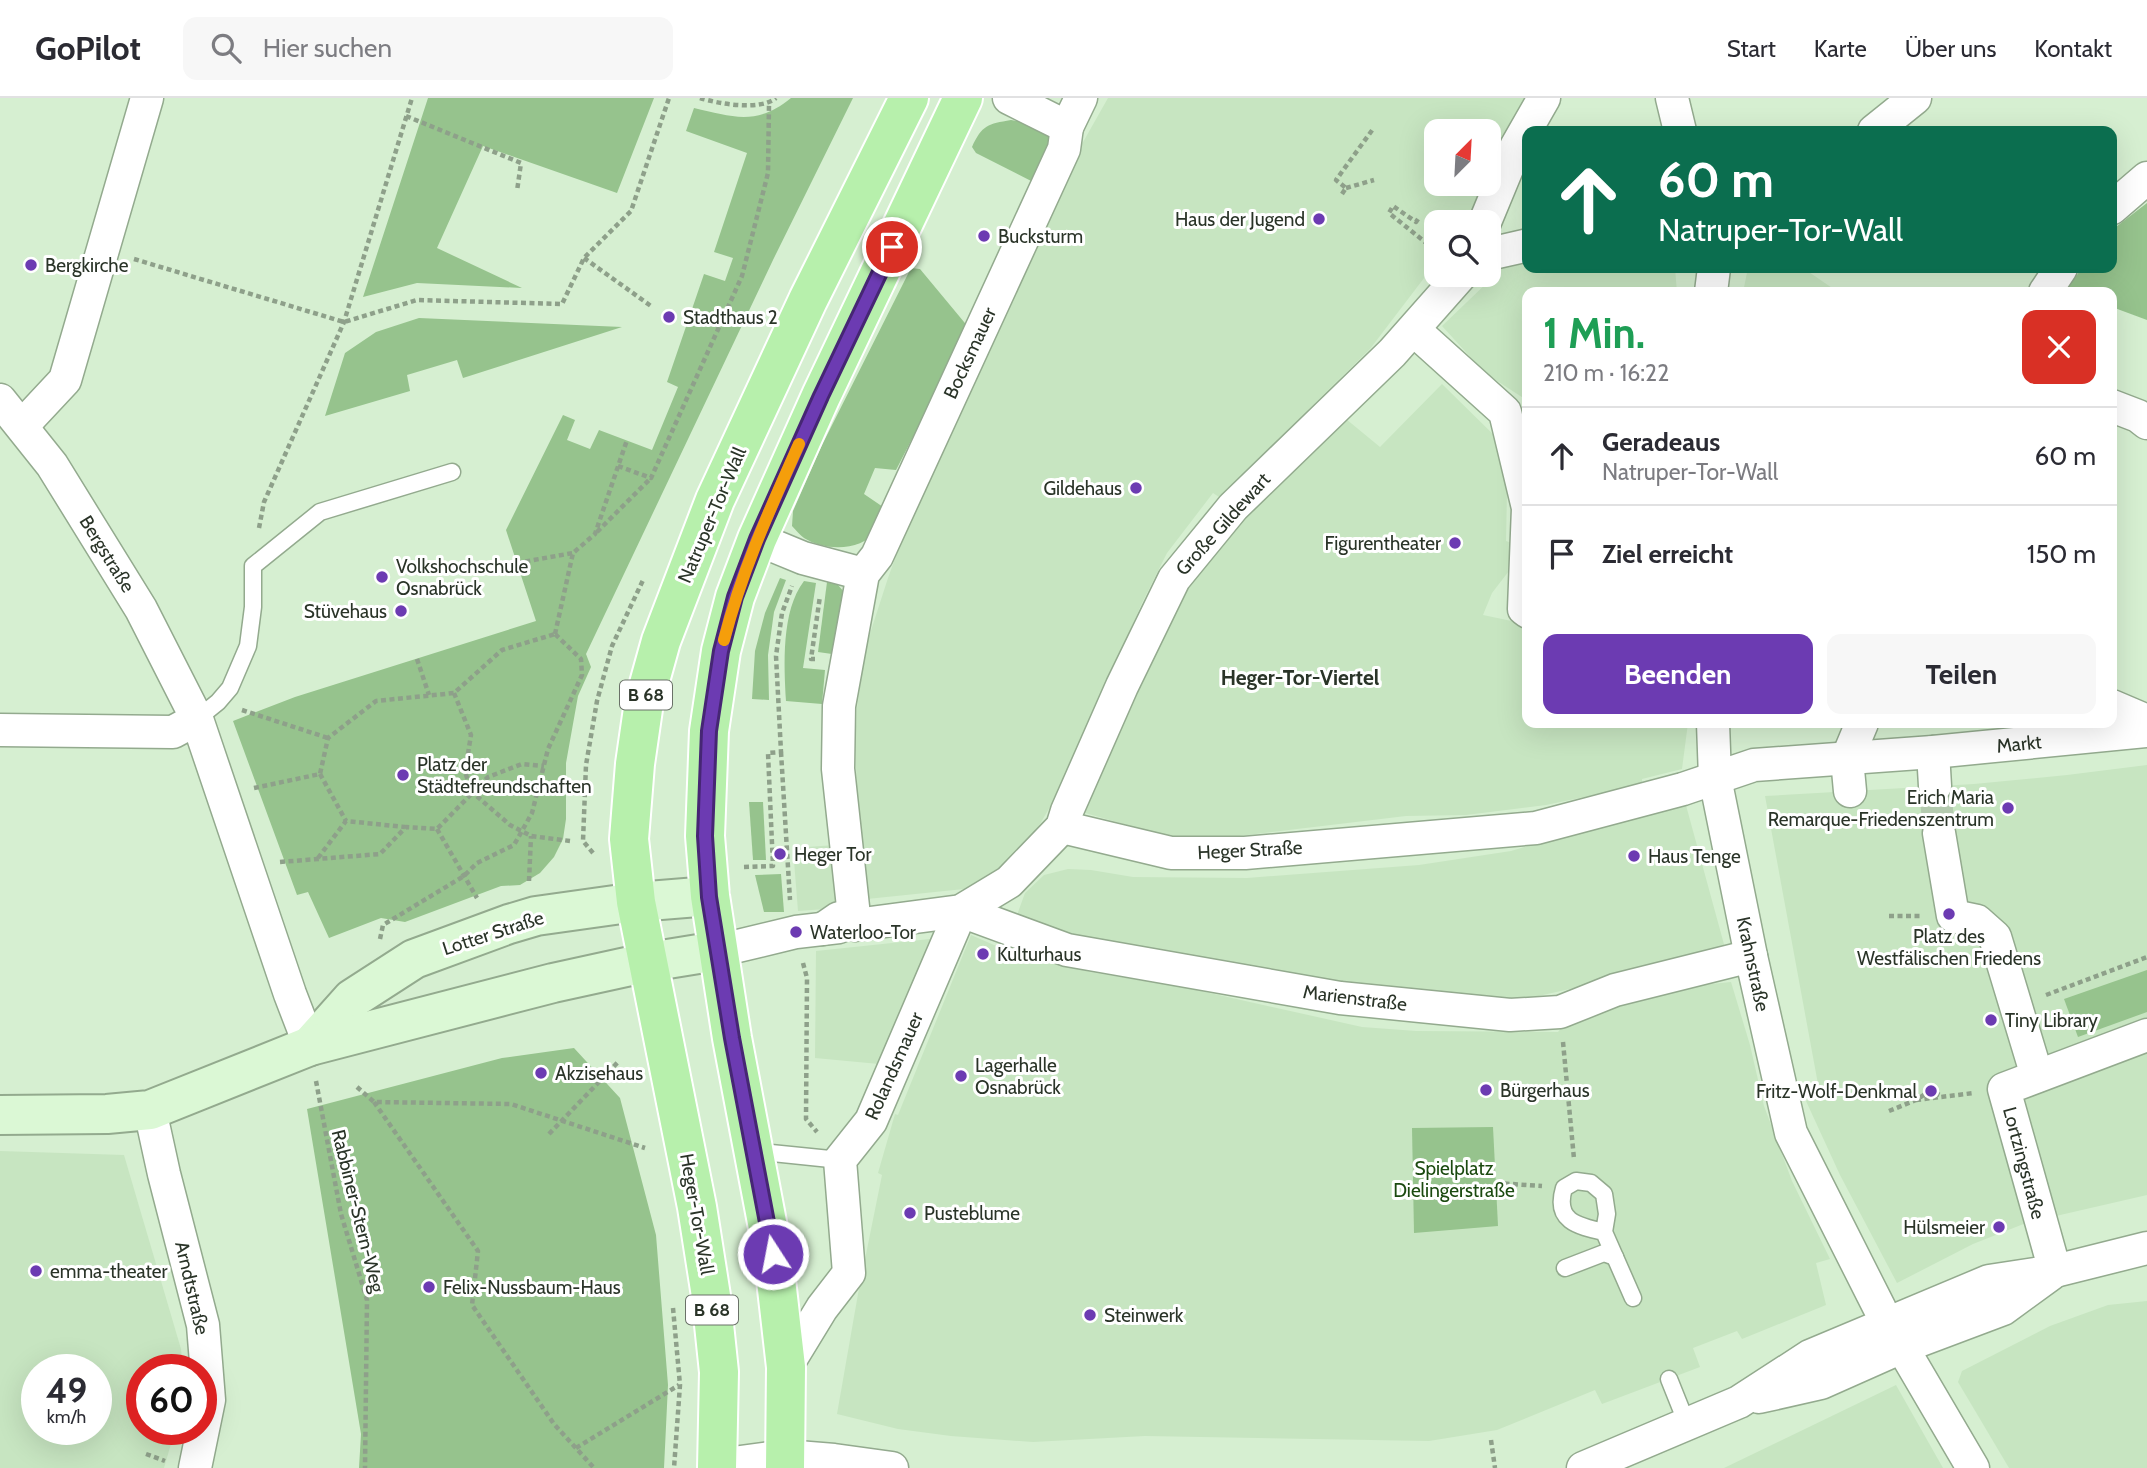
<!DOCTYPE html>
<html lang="de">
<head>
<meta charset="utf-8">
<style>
	body { margin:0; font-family:Cabin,sans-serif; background:#f7f7f7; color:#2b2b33; height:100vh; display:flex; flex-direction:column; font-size:26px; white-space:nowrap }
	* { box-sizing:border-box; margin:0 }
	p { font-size:23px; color:#7c7c81 }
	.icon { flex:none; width:38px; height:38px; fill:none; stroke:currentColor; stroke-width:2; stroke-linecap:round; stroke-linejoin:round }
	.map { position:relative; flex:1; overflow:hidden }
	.side { position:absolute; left:1522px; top:189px; width:595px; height:441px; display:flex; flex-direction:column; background:#fff; border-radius:14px; box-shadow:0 7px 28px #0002 }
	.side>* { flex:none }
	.banner { position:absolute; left:1522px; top:28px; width:595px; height:147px; border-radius:14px; box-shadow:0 7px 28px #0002; background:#0b6e4f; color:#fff; overflow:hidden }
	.needle { width:46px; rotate:24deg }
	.tools { position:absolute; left:1424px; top:21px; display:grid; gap:14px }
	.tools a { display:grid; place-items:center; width:77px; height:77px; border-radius:14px; background:#fff; box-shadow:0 7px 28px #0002; font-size:35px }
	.speed { position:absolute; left:21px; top:1256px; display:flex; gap:14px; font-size:35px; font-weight:700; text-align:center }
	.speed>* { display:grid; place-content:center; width:91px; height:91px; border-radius:50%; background:#fff; box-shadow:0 7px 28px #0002; line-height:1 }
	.speed small { font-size:18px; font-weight:400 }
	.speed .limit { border:10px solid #d22; background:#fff; color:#111 }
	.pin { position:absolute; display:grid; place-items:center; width:60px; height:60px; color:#fff; margin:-30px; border:4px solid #fff; border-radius:50%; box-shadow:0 2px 7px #0007 }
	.me { position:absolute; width:77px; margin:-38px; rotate:349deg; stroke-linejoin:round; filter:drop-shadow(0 0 5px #0008) }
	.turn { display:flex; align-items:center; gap:24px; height:147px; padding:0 21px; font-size:32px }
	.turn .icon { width:91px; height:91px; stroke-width:2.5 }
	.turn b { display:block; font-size:49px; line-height:60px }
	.round { display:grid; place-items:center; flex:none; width:74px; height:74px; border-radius:14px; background:#f7f7f7 }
	.headline { display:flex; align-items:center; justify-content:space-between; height:119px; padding:0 21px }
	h1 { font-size:42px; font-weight:800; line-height:52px; color:#1e9e55 }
	.cta { display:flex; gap:14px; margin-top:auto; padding:14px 21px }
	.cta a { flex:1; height:80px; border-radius:14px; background:#6c3bb2; color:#fff; font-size:28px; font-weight:800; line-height:80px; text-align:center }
	.cta a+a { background:#f7f7f7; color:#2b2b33 }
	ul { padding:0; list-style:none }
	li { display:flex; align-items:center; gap:21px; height:98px; padding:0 21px; border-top:2px solid #e1e1e2 }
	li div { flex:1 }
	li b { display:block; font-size:26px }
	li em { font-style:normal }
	header { display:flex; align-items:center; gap:42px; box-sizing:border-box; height:98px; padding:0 35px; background:#fff; border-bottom:2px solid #e1e1e2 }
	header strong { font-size:33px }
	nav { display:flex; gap:38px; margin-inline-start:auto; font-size:24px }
	.search { width:490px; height:63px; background:#f7f7f7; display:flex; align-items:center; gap:18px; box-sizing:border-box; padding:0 24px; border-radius:14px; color:#7c7c81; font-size:26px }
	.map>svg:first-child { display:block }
	.built { fill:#c7e5c1; fill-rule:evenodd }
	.green { fill:#96c38d }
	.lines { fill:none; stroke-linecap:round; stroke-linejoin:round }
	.street-tunnel { stroke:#b4caaf; stroke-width:32; stroke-dasharray:32 16; stroke-linecap:butt }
	.lane-casing { stroke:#93aa8e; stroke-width:19 }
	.street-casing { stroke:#93aa8e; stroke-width:35 }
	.secondary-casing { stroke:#93aa8e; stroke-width:42 }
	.primary-casing { stroke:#fff; stroke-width:42 }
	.path { stroke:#8ea08a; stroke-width:4.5; stroke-dasharray:5 3.5; stroke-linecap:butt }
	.lane { stroke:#fff; stroke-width:16 }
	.street { stroke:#fff; stroke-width:32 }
	.secondary { stroke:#dbf8d5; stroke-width:38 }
	.primary { stroke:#b7f0ac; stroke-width:38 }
	.route-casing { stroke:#462674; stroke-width:18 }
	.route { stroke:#6c3bb2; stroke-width:12 }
	.slow { stroke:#f59e0b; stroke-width:12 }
	.poi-dot { fill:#6c3bb2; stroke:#fff; stroke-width:2.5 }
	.labels { text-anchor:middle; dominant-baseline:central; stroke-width:6; stroke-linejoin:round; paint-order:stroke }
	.shield { fill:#fff; stroke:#6a7168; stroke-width:2 }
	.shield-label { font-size:18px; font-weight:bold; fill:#2a3428 }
	.poi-label { font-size:19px; fill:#2a3428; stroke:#fff; text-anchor:start }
	.street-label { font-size:19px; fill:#2a3428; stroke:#fff }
	.park-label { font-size:19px; fill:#1b4a10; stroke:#fff }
	.neighbourhood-label { font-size:21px; font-weight:bold; fill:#2a3428; stroke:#fff }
</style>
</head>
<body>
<header>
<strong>GoPilot</strong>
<div class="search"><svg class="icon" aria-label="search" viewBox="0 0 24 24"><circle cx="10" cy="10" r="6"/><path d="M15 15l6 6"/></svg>Hier suchen</div>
<nav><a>Start</a><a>Karte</a><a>Über uns</a><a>Kontakt</a></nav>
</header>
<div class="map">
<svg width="2147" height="1370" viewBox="0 0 2147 1370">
	<rect width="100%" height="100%" fill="#d6efd1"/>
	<g class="built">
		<path d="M1108,0H1532L1489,78V33H1437V86H1485L1467,124H1437V139L1429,150L1437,157V163L1370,251L1219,399L1213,395L1167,455L1142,505L1064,685L1040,726L1012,760L986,780L964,791L867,801L859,736L855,647L857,610L866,548L888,480L904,436L1061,83Z"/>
		<path d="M1528,154V170H1675L1677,194H1528V303L1485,275L1442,228L1517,156Z"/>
		<path d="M1748,170H1803L1838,194H1743Z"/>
		<path d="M1442,286L1501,344L1507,392L1506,443L1515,446L1512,469L1492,495L1483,517L1521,525V529L1528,532V625H1688L1682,671L1642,681V684L1608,694L1546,707L1466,717L1406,718L1223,740H1173L1085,715L1116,628L1132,596L1136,597L1185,489L1247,418L1346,321L1380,349Z"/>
		<path d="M2147,667V1097L2026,1125L1973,1146L1897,1185L1840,1077L1806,1003L1820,997L1765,698L1974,686L2067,677Z"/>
		<path d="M1684,700L1725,850L1610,882L1512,904L1444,894L1326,884L1077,842L1038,827L1017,817L1025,795L1044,777L1068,771L1091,772L1133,779L1247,780L1419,767L1511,753Z"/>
		<path d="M835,747L840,810L798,813L793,750Z"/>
		<path d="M971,837L994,847L1090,874L1192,891L1362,929L1416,933L1558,934L1565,925L1672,890L1731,884L1750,947L1764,1008L1792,1083L1830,1161L1816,1165L1826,1207L1742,1241L1737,1233L1693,1250L1700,1269L1602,1306L1595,1292L1497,1332L1429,1343L1145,1338L1033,1344L951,1338L898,1331L837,1316L858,1196L882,1077L878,1075L895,1016L898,1017Z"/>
		<path d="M930,841L879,966L815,960L816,853Z"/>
		<path d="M0,1053L124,1057L181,1251L183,1272H142V1332H175L164,1370H0ZM96,1272V1332H37V1272Z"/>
		<path d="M2147,1203V1370H2009L1958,1284L1962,1273L2050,1228L2108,1207Z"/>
		<path d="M1896,1287L1943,1370H1724Z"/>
	</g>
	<g class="green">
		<path d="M428,0H654L617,95L483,48L437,150L522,190L417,185L363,199Z"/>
		<path d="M791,0H853L773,162L586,556L591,569L578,598L566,665V721L563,741L554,759L540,775L520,787L501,788L405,824L381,820L329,840L308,794L297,797L233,623L295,599L536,523L506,432L563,317L575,322L567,342L590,351L599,332L652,352L678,289L667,284L704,176L725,183L733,160L714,154L747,55L686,33L694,10C733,19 757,28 791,0Z"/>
		<path d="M1011,22L1040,27L1052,36L1039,87L976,55L972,49C982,27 988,26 1011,22Z"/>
		<path d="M2147,105V222L2112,209V194H2075L2067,191L2082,170H2112V132Z"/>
		<path d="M911,170L920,171L969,230L896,372L875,370L864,396L886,411C883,418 881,426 877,432C861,454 825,453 804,440C800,437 796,432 792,428L793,413L822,347Z"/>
		<path d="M419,220L622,229L463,280L457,262L407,277L410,293L325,318L345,255L376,234Z"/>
		<path d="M780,480L786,482L774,514L768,557L769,602L752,601L755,553L765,515Z"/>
		<path d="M804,483L816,485L803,570L825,572L822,606L786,603C784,567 781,513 804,483Z"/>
		<path d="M827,484L838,487L844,494L839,557L818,554Z"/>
		<path d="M749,704H763L766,762H753Z"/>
		<path d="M781,776L784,814H764L755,777Z"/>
		<path d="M2147,872V914L2078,939L2064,901Z"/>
		<path d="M574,950L620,1000L656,1137L668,1287L664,1370H359L361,1336L307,1011L502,960Z"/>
		<path d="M1493,1029L1498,1128L1414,1135L1412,1030Z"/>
	</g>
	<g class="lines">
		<path class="street-tunnel" d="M1935,688L1939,735"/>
		<g class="lane-casing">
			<g id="lane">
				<path d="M197,621L218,604L230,590L248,548L253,509V468L320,414L452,374"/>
				<path d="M753,1053L840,1062"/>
				<path d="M1604,1134C1577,1128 1554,1123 1564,1090L1576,1083L1591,1085L1604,1096L1607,1116L1604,1134L1633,1200"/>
				<path d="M1565,1170L1604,1155L1615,1159"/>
				<path d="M1669,1281L1687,1326"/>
			</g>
		</g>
		<g class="street-casing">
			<g id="street">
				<path d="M1009,0L1067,29L1081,0"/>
				<path d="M1672,0L1680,33"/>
				<path d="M1874,33L1915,0"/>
				<path d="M2112,110L2147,80"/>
				<path d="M1485,124L1516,49L1544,0"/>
				<path d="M1489,156L1528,147"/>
				<path d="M1711,194L1714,170"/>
				<path d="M2045,194L2061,170"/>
				<path d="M1414,232L1505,314L1528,410L1524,511L1528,514"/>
				<path d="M0,302L52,367L141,511L197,621L290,896L310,948"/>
				<path d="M2112,308L2138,318L2147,325"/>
				<path d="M22,328L65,282L147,0"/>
				<path d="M757,441L803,460L863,476"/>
				<path d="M2112,608L2147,623"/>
				<path d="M1713,625L1715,680L1751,858L1791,1035L1880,1211"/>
				<path d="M0,632L173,634L197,621"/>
				<path d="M1933,654L1935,688"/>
				<path d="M1850,693L1847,661L1862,625"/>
				<path d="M1062,729L1171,755H1245L1536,730L1683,691L1754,667L1933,654L2147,633"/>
				<path d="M1939,735L1953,818L1977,823L1995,839L2037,978"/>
				<path d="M961,813L1067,852L1340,900L1510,917L1560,914L1615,892L1751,858"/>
				<path d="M854,818L838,671L839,608L863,476L877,458L1064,51L1067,29"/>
				<path d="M823,831L839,820L854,818L855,827L961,813L1009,784L1062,729L1067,713L1122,588L1174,481L1233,409L1392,255L1461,177"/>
				<path d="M717,853L796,834L839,829"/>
				<path d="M150,1012L164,1076L203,1227L209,1302L195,1370"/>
				<path d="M2055,1173L2004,991L2147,937"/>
				<path d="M1909,1261L1973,1370"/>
				<path d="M786,1269L822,1210L849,1175L840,1062L871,1023L961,813"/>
				<path d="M1759,1299L1821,1285L1902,1249L2003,1211L2051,1176"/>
				<path d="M718,1367L785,1358L834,1362L892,1370"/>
				<path d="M1583,1370L1739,1304L1810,1258L1989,1183L2055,1173L2147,1150"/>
			</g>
		</g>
		<g class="secondary-casing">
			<g id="secondary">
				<path d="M310,948L352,901L414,861L509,826L536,818L636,804L710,798"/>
				<path d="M0,1017L107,1016L150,1012L310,948L553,885L649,864L717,853"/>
			</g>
		</g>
		<g class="primary-casing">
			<g id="primary">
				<path d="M717,1370L719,1274L711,1198L697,1109L636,804L629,741L635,666L644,604L661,543L715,402L808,202L909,0"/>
				<path d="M785,1370L786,1269L773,1156L732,940L710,798L705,738L709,633L721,553L735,499L757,441L821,298L963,0"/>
			</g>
		</g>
		<g class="path">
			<path d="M700,0C719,6 760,13 776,0"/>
			<path d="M406,18L521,65L517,93"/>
			<path d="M1346,90L1374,82"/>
			<path d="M1342,96L1346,90L1336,82L1373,31"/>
			<path d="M1431,119L1437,131"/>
			<path d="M1418,121L1416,124L1393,108L1389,115L1430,148"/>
			<path d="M584,160L651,208"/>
			<path d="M134,161L344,224L417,202L562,206L584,160L631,113L669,0"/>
			<path d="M618,368L651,380L742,178L768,75L769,6"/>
			<path d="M259,430L264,404L344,224L412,0"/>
			<path d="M597,434L651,380"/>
			<path d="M517,465L573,455"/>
			<path d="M555,536L573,455L595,436L627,342"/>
			<path d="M417,561L429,597"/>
			<path d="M815,561H811L820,498"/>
			<path d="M454,595L471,637L465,674L472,694L510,727L531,738L570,743"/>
			<path d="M242,612L328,640"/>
			<path d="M781,654L790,802"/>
			<path d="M320,676L346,723"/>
			<path d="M254,690L320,676L328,640L376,603L454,595L502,552L555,536"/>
			<path d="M437,731L477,800"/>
			<path d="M593,755L583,743L586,667L597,603L612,548L644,480"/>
			<path d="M318,760L346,723L405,729"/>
			<path d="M280,764L380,756L406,729L437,731L488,679L522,666L544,668"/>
			<path d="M744,769L773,768L768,655L781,654L776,558L782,515L792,488"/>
			<path d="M529,783L531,738"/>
			<path d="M1889,818H1920"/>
			<path d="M380,841L383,827L464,778L477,765L514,747L532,715L548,651L582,577L581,561L555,536"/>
			<path d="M803,865L807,880L806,1021L817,1034"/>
			<path d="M2046,897L2147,859"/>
			<path d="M1563,944L1574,1061"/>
			<path d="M316,983L341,1116L367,1202L365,1370"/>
			<path d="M357,989L374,1004L511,1006L645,1050"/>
			<path d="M1916,1002L1974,995"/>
			<path d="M374,1004L478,1153L472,1207L554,1326L594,1370"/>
			<path d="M1889,1013L1916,1002L1930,993L1942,998"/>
			<path d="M549,1036L619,963"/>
			<path d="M1496,1085L1542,1088"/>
			<path d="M673,1210L680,1287L674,1370"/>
			<path d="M1491,1342L1495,1370"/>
			<path d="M576,1350L679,1287"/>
			<path d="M146,1356L165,1363"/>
		</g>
		<use href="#lane" class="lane"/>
		<use href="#street" class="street"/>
		<use href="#secondary" class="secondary"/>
		<use href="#primary" class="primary"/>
	</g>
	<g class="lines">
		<g class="route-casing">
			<path id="route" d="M773,1156L732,940L709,799L705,738L709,633L721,553L735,499L757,441L821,298L892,149"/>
		</g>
		<use href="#route" class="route"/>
		<path class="slow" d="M724,542C742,472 770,411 799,346"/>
	</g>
	<g class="poi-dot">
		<circle cx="1319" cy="121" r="7"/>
		<circle cx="984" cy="138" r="7"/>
		<circle cx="31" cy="167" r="7"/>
		<circle cx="669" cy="219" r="7"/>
		<circle cx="1136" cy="390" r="7"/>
		<circle cx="1455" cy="445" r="7"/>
		<circle cx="382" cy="479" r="7"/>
		<circle cx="401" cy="513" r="7"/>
		<circle cx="403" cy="677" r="7"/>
		<circle cx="2008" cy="710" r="7"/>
		<circle cx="780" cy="756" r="7"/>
		<circle cx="1634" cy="758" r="7"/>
		<circle cx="1949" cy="816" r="7"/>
		<circle cx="796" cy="834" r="7"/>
		<circle cx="983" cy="856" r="7"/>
		<circle cx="1991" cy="922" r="7"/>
		<circle cx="541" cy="975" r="7"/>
		<circle cx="961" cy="978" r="7"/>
		<circle cx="1486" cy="992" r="7"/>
		<circle cx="1931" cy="993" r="7"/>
		<circle cx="910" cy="1115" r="7"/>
		<circle cx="1999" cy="1129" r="7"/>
		<circle cx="36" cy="1173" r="7"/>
		<circle cx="429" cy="1189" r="7"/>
		<circle cx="1090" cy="1217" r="7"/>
	</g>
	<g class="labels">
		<g class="shield">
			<rect x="620" y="582.5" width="52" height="29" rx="5"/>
			<rect x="686" y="1197.5" width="52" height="29" rx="5"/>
		</g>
		<g class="shield-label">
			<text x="646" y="597">B 68</text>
			<text x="712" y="1212">B 68</text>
		</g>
		<g class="poi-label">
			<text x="1305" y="121" text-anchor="end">Haus der Jugend</text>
			<text x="998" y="138">Bucksturm</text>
			<text x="45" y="167">Bergkirche</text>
			<text x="683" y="219">Stadthaus 2</text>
			<text x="1122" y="390" text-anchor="end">Gildehaus</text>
			<text x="1441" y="445" text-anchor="end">Figurentheater</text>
			<text x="396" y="468">Volkshochschule<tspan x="396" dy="22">Osnabrück</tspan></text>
			<text x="387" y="513" text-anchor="end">Stüvehaus</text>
			<text x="417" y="666">Platz der<tspan x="417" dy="22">Städtefreundschaften</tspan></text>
			<text x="1994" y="699" text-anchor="end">Erich Maria<tspan x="1994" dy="22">Remarque-Friedenszentrum</tspan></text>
			<text x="794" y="756">Heger Tor</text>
			<text x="1648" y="758">Haus Tenge</text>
			<text x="810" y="834">Waterloo-Tor</text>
			<text x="1949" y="838" text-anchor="middle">Platz des<tspan x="1949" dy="22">Westfälischen Friedens</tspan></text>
			<text x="997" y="856">Kulturhaus</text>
			<text x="2005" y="922">Tiny Library</text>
			<text x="975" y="967">Lagerhalle<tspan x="975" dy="22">Osnabrück</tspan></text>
			<text x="555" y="975">Akzisehaus</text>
			<text x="1500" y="992">Bürgerhaus</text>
			<text x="1917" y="993" text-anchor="end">Fritz-Wolf-Denkmal</text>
			<text x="924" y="1115">Pusteblume</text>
			<text x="1985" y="1129" text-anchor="end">Hülsmeier</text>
			<text x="50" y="1173">emma-theater</text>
			<text x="443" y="1189">Felix-Nussbaum-Haus</text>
			<text x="1104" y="1217">Steinwerk</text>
		</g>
		<g class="street-label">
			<text transform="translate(970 255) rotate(-65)">Bocksmauer</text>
			<text transform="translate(712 417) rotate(-67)">Natruper-Tor-Wall</text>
			<text transform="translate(1223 426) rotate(-48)">Große Gildewart</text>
			<text transform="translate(107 456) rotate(58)">Bergstraße</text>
			<text transform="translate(2019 646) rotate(-6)">Markt</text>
			<text transform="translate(1250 752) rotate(-3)">Heger Straße</text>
			<text transform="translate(493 835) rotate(-18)">Lotter Straße</text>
			<text transform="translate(1753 866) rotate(78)">Krahnstraße</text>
			<text transform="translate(1355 900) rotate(7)">Marienstraße</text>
			<text transform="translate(894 968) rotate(-66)">Rolandsmauer</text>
			<text transform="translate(2024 1065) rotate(75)">Lortzingstraße</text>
			<text transform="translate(358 1113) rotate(76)">Rabbiner-Stern-Weg</text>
			<text transform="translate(697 1116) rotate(80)">Heger-Tor-Wall</text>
			<text transform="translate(192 1190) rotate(77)">Arndtstraße</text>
		</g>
		<g class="park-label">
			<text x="1454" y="1070">Spielplatz<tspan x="1454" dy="22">Dielingerstraße</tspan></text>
		</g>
		<g class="neighbourhood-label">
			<text x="1300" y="579">Heger-Tor-Viertel</text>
		</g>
	</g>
</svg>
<div class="tools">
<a><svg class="needle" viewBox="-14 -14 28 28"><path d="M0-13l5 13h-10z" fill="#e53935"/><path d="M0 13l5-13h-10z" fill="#7c7c81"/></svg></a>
<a><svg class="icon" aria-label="search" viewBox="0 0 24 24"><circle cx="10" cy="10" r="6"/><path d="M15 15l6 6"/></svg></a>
</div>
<div class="speed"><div>49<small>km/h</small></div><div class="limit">60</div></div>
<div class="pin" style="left:892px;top:149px;background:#d93025"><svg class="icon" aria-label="arrive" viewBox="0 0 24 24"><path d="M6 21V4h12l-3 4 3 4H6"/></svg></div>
<svg class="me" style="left:773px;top:1156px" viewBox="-20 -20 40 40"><circle r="17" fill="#6c3bb2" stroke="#fff" stroke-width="3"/><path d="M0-11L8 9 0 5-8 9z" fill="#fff"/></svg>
<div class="banner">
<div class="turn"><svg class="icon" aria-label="ahead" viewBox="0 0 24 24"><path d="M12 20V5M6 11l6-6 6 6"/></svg><div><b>60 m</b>Natruper-Tor-Wall</div></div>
</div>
<section class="side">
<div class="headline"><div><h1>1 Min.</h1><p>210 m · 16:22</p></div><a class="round" style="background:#d93025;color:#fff"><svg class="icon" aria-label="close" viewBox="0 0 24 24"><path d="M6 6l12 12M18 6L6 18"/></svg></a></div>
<ul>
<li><svg class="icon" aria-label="ahead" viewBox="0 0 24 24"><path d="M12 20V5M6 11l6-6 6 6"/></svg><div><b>Geradeaus</b><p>Natruper-Tor-Wall</p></div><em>60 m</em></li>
<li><svg class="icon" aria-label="arrive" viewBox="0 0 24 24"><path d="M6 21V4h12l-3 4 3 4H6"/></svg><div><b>Ziel erreicht</b></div><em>150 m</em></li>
</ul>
<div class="cta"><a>Beenden</a><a>Teilen</a></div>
</section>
</div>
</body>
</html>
